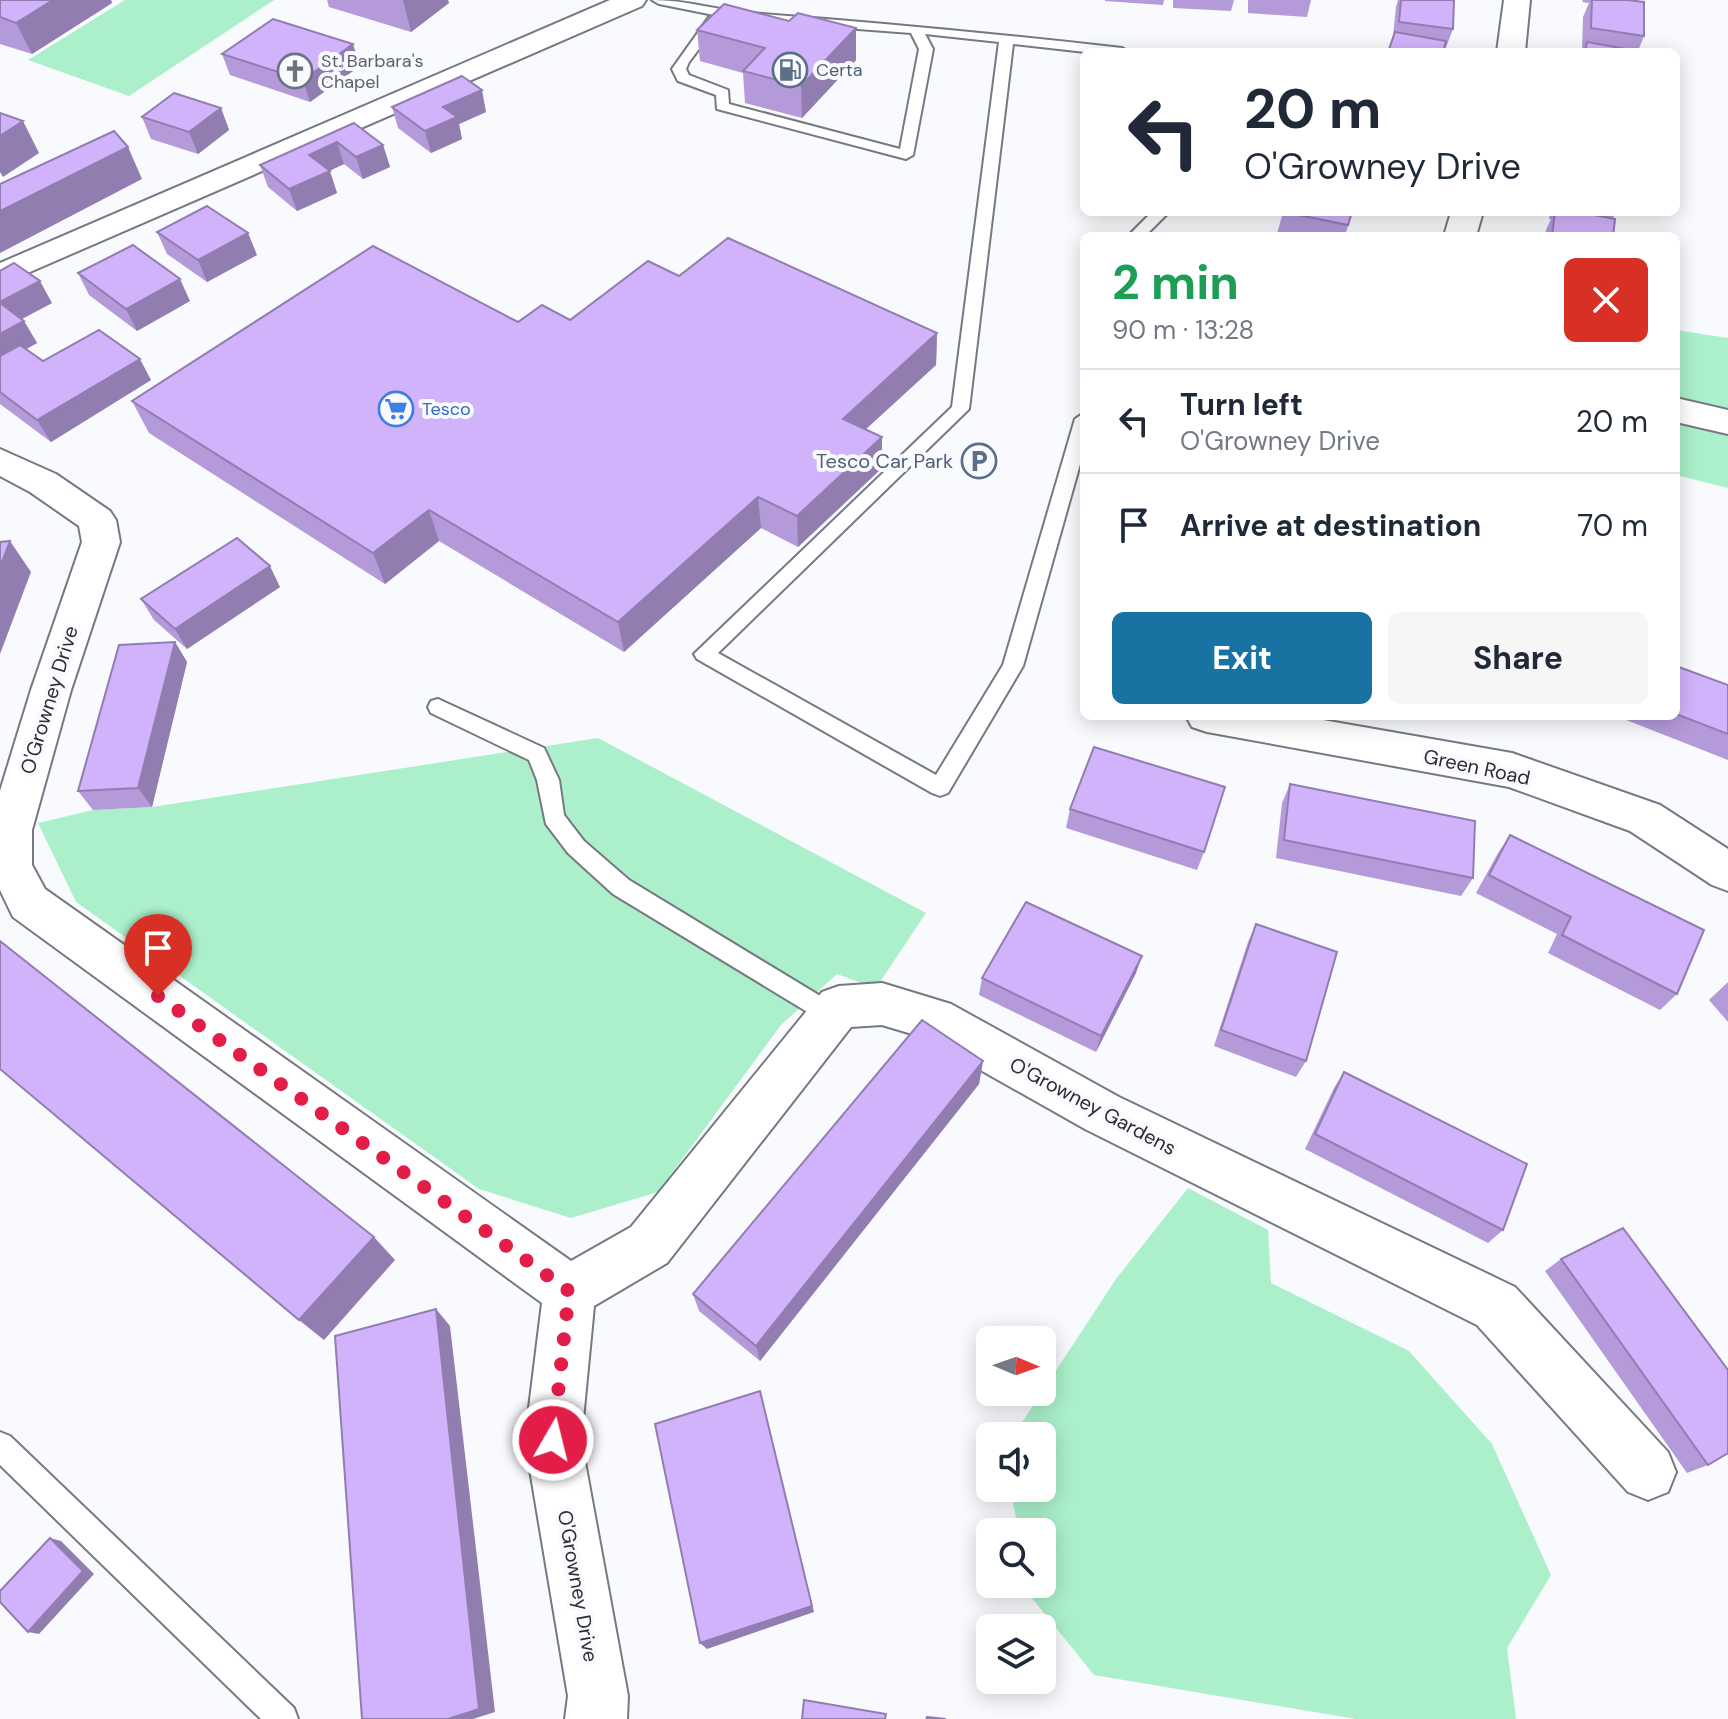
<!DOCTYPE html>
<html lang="en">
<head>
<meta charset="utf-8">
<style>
	body { margin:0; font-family:"DM Sans",sans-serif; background:#f6f6f7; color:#1f2937; height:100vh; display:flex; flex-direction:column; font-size:30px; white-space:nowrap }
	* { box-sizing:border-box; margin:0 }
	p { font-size:26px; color:#747a83 }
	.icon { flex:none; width:44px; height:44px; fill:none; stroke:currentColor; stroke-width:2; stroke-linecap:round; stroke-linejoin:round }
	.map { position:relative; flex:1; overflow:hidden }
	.side { position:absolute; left:1080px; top:232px; width:600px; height:488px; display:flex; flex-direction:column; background:#fff; border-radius:12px; box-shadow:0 4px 20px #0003 }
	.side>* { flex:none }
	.hud { position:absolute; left:1080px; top:48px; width:600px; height:168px; border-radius:12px; box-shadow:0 4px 20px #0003; background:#fff; color:#1f2937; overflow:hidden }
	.needle { width:52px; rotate:92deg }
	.tools { position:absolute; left:976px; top:1326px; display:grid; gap:16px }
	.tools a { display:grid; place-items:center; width:80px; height:80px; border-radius:12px; background:#fff; box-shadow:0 4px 20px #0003; font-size:40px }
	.pin { position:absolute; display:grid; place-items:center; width:68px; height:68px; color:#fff; margin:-82px -34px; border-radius:50% 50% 50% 0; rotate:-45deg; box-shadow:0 0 8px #0007 }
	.pin .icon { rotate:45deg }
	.me { position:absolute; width:88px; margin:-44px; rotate:8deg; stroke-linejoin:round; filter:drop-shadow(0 0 6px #0008) }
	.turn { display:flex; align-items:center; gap:28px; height:168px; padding:0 32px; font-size:36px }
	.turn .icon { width:104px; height:104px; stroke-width:2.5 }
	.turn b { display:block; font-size:56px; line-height:68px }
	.round { display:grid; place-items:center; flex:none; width:84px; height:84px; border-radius:12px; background:#f6f6f7 }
	.overview { display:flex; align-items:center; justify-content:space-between; height:136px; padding:0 32px }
	h1 { font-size:48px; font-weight:700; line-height:60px; color:#1e9e55 }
	.primary-button { display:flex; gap:16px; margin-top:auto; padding:16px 32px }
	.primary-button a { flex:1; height:92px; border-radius:12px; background:#1873a2; color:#fff; font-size:32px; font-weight:700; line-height:92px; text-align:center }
	.primary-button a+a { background:#f6f6f7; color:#1f2937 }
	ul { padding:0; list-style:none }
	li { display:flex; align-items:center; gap:24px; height:104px; padding:0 32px; border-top:2px solid #e0e1e3 }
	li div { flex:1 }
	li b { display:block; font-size:30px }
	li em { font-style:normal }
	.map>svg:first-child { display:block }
	.green { fill:#abf0ca }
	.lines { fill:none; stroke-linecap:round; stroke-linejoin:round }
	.lane-casing { stroke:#757982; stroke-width:4 }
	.street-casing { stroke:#757982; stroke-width:4 }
	.secondary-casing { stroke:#757982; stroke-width:4 }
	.lane { fill:#fff; fill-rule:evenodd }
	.street { fill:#fff; fill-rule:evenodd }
	.secondary { fill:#fff; fill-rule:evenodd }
	.wall { fill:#b49ad8 }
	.shaded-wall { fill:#927db0 }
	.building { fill:#d1b3fb; stroke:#927db0; stroke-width:2 }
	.route { stroke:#e11d48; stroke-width:14; stroke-dasharray:0 25.2 }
	.labels { text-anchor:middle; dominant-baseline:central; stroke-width:8; stroke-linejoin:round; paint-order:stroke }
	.far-worship-label { font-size:18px; fill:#5b616d; stroke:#f8fafe; text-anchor:start }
	.far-service-label { font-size:18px; fill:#4e5e75; stroke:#f8fafe; text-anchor:start }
	.far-shop-label { font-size:18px; fill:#366cbe; stroke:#f8fafe; text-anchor:start }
	.service-label { font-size:20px; fill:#4e5e75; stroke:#f8fafe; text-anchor:end }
	.street-label { font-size:20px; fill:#2b2d31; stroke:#f8fafe }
</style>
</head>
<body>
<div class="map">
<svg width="1728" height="1719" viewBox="0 0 1728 1719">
	<rect width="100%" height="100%" fill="#f8fafe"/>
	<g class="green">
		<path d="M125,0H274L129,96L28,60Z"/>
		<path d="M1676,330L1728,338V488L1676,475Z"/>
		<path d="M598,738L926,913L876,988L837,974L781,1025L658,1192L571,1218L479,1189L76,902L38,823L93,810L152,807Z"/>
		<path d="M1188,1188L1268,1230L1271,1283L1409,1351L1492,1444L1551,1575L1507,1648L1516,1719H1356L1094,1675L1031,1597L1029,1584H1042V1532H1019L1010,1488H1042V1436H1013L1116,1279Z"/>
	</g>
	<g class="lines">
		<g class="lane-casing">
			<g id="lane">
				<path d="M652,0C686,0 716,10 749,13C874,22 998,34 1122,48L1129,52H1085L1013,44L969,409L718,653L936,775L1003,665L1075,419L1084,413V450L1023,666L948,793L940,796L932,793L697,659L694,654L952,407L999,42L925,34L933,49L913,155L906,159L717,109L716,95L678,81L672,69L709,17H719L721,20L689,62L686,69L689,75L728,90L729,104L900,149L919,49L911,33L739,20L659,4Z"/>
				<path d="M1152,212H1169L1145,236H1128Z"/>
				<path d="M438,699L544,748L559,780L564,815L584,841L629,880L840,1008L844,1015L840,1022L832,1026L824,1022L613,894L568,853L546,824L537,780L529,760L431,713L428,707L431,701Z"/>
				<path d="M0,1432L10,1436L294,1708L298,1719H261L0,1465Z"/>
			</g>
		</g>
		<g class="street-casing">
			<g id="street">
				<path d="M1504,0H1530L1525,52H1497Z"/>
				<path d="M1451,212H1483L1476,236H1444Z"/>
				<path d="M1676,398L1728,410V434L1676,422Z"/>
				<path d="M0,449L56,474L110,511L116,520L120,542L71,690L32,830V865L45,889L571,1261L631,1227L822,992L839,986L882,983L951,1004L1119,1097L1515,1287L1668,1452L1676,1472L1668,1492L1648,1500L1628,1492L1477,1325L1085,1129L922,1037L882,1025L851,1027L667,1263L594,1306L581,1440L628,1696L627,1719H565L568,1696L525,1440L542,1303L13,917L0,890V791L31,690L82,542L79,526L30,492L0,476Z"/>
				<path d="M1186,716H1300L1512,753L1660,805L1728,849V891L1712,885L1630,831L1509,787L1207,732L1192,727Z"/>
			</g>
		</g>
		<g class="secondary-casing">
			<path id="secondary" d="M610,0H646L642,6L0,285V263Z"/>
		</g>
		<use href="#lane" class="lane"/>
		<use href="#street" class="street"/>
		<use href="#secondary" class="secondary"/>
	</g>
	<g class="wall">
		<path d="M0,0H111L112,3L32,54L0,44Z"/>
		<path d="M327,0H448L449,3L411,32L329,7Z"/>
		<path d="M1105,0H1164L1163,5L1105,1Z"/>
		<path d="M1173,0H1234L1231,11L1173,8Z"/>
		<path d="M1248,0H1311L1307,17L1248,13Z"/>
		<path d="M1398,0H1454L1453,29L1445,50L1393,36L1396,7Z"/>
		<path d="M1583,0H1638L1644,36L1638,51L1643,52H1583L1584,50H1582L1583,17L1589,3L1582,2Z"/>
		<path d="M789,21L856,28V60L802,118L745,103L743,73L700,61L697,30Z"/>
		<path d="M222,54L360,66L310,102L230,75Z"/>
		<path d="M392,107L486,112L459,124L462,139L431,153L398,128Z"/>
		<path d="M221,108L229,130L198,154L151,139L142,117Z"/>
		<path d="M354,123L383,145L390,167L363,179L344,164L329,171L337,193L297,211L268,187L260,165Z"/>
		<path d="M1283,212H1352L1345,236H1288L1277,234Z"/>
		<path d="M1550,212H1616L1613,218V236H1545L1546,230L1551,219H1549Z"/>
		<path d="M157,232L257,255L207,282L167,254Z"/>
		<path d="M0,271L52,303L22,319L37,343L26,349L43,361L151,380L51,442L0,404Z"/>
		<path d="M78,273L190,301L137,331L89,295Z"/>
		<path d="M679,276L937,333L936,365L866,429L882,437V468L798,547L761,528L624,652L439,541L385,584L149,433L132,401L518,322L570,320Z"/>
		<path d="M280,587L187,649L154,620L141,599Z"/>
		<path d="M175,642L187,662L152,807L93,810L78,791Z"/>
		<path d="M1676,666L1728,685V760L1616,716H1676Z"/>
		<path d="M1290,784L1473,878L1461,896L1276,858L1282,803Z"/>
		<path d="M1070,809L1204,852L1197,870L1066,828Z"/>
		<path d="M1510,835L1677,994L1660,1010L1548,953L1557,934L1476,893L1498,853Z"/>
		<path d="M1256,924L1306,1061L1296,1077L1214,1046L1248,942Z"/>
		<path d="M1136,973L1096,1052L979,995L982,978Z"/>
		<path d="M1728,982V1022L1709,1000Z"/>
		<path d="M983,1061L979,1084L760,1361L699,1311L693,1294Z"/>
		<path d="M1344,1072L1503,1230L1488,1243L1305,1149L1334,1088Z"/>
		<path d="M1561,1259L1708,1465L1687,1473L1545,1271Z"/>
	</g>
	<g class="shaded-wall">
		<path d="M53,0H111L112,3L32,54L16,23Z"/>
		<path d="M403,0H448L449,3L411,32Z"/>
		<path d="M856,28V60L802,118L801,86Z"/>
		<path d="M353,44L360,66L310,102L303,80Z"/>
		<path d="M482,90L486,112L459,124L462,139L431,153L425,131L443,107Z"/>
		<path d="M221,108L229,130L198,154L189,132Z"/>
		<path d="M23,121L39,153L3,177L0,172V136Z"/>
		<path d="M337,142L344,164L316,177L309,155Z"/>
		<path d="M383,145L390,167L363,179L356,157Z"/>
		<path d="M128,147L142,179L0,253V211Z"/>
		<path d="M330,171L337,193L297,211L289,189Z"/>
		<path d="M248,233L257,255L207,282L198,260Z"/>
		<path d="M180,279L190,301L137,331L126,309Z"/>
		<path d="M40,281L52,303L12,324L0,302Z"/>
		<path d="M24,321L37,343L0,364V334Z"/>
		<path d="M937,333L936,365L843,450V419Z"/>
		<path d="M140,359L151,380L51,442L37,420Z"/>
		<path d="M882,437V468L798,547L797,516Z"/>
		<path d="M758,497L761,528L624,652L618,622Z"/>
		<path d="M429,510L439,541L385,584L373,553Z"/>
		<path d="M10,541L31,572L0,654V567Z"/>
		<path d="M270,566L280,587L187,649L175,629Z"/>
		<path d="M175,642L187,662L152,807L138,788Z"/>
		<path d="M1142,956L1136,973L1096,1052L1101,1036Z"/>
		<path d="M983,1061L979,1084L760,1361L756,1346Z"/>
		<path d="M374,1237L395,1260L324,1340L299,1320Z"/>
		<path d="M436,1309L450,1326L495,1712L473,1719H448Z"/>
		<path d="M763,1405L814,1612L707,1649L700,1643Z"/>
		<path d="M50,1538L61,1541L94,1574L39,1634L28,1632Z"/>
	</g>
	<g class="building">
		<path d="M0,0H53L16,23L0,17Z"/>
		<path d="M1401,0H1454L1453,29L1399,22Z"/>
		<path d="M1592,0H1627L1644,2V36L1591,28Z"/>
		<path d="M724,4L789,21L798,13L856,28L801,86L743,71L765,48L697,30Z"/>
		<path d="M273,19L353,44L303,80L222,54Z"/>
		<path d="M1395,32L1446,41L1443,52H1388Z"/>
		<path d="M1587,42L1643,52H1585Z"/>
		<path d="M462,76L482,90L443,107L457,117L425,131L392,107Z"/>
		<path d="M174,93L221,108L189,132L142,117Z"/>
		<path d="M0,113L23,121L0,136Z"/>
		<path d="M354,123L383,145L356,157L337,142L309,155L330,171L289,189L260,165Z"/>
		<path d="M114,131L128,147L0,211V184Z"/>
		<path d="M207,206L248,233L198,260L157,232Z"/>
		<path d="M1284,212H1352L1348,225Z"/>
		<path d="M1555,212H1579L1615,219L1613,236H1552Z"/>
		<path d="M728,238L937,333L843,419L882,437L797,516L758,497L618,622L429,510L373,553L132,401L373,246L518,322L542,305L570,320L648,261L679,276Z"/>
		<path d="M133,245L180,279L126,309L78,273Z"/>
		<path d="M14,263L40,281L0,302V271Z"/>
		<path d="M0,303L24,321L0,334Z"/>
		<path d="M99,330L140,359L37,420L0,392V356L20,345L43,361Z"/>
		<path d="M237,538L270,566L175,629L141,599Z"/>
		<path d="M10,541L0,567V542Z"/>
		<path d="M175,642L138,788L78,791L119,645Z"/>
		<path d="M1676,666L1728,685V734L1676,714Z"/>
		<path d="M1094,747L1225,787L1204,852L1070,809Z"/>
		<path d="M1290,784L1475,821L1473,878L1284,840Z"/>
		<path d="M1510,835L1704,930L1677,994L1562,935L1571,917L1489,875Z"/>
		<path d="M1026,902L1142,956L1101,1036L982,978Z"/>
		<path d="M1256,924L1337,952L1306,1061L1221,1030Z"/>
		<path d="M0,941L374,1237L299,1320L0,1069Z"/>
		<path d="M922,1020L983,1061L756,1346L693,1294Z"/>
		<path d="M1344,1072L1527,1164L1503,1230L1315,1134Z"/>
		<path d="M1623,1228L1728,1370V1453L1708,1465L1561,1259Z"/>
		<path d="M436,1309L479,1709L448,1719H362L335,1336Z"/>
		<path d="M760,1391L812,1606L700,1643L655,1424Z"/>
		<path d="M50,1538L83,1571L28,1632L0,1602V1591Z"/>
		<path d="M804,1700L886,1714L885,1719H802Z"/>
		<path d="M927,1717L946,1719H926Z"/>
	</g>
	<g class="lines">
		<path class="route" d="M158,996L569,1291L553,1440"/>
	</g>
	<defs>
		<g id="fuel-ring" transform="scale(1.8)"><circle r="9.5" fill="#f8fafe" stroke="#5c6f8a" stroke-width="1.5"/><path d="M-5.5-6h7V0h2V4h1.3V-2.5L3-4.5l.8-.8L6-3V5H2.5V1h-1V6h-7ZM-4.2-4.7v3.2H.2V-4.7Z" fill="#5c6f8a"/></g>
		<g id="church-ring" transform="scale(1.8)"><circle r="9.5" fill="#f8fafe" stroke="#6b7280" stroke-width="1.5"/><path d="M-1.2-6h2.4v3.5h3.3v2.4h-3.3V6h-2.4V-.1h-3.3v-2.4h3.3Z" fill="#6b7280"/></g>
		<g id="supermarket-ring" transform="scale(1.8)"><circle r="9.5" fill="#f8fafe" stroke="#3f7fe0" stroke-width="1.5"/><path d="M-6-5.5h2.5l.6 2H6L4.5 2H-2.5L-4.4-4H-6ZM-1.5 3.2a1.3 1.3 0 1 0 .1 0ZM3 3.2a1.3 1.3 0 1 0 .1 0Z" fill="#3f7fe0"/></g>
		<g id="parking-ring" transform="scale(1.8)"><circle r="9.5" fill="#f8fafe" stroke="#5c6f8a" stroke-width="1.5"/><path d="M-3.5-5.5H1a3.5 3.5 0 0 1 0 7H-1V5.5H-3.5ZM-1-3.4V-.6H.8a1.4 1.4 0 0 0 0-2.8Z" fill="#5c6f8a"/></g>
	</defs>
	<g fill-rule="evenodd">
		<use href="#fuel-ring" x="790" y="70"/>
		<use href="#church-ring" x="295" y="71"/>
		<use href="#supermarket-ring" x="396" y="409"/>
		<use href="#parking-ring" x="979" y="461"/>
	</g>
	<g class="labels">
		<g class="far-worship-label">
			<text x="321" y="61">St. Barbara's<tspan x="321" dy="21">Chapel</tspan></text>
		</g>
		<g class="far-service-label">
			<text x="816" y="70">Certa</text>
		</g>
		<g class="far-shop-label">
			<text x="422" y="409">Tesco</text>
		</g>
		<g class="service-label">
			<text x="953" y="461">Tesco Car Park</text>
		</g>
		<g class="street-label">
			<text transform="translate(49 700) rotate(-73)">O'Growney Drive</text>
			<text transform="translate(1477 767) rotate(12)">Green Road</text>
			<text transform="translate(1093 1106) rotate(28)">O'Growney Gardens</text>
			<text transform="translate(578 1586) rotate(80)">O'Growney Drive</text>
		</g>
	</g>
</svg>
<div class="tools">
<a><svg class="needle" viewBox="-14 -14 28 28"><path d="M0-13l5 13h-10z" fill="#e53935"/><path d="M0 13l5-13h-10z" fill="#747a83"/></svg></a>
<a><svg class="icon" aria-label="sound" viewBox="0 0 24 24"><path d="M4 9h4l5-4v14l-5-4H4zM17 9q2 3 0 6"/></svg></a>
<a><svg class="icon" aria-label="search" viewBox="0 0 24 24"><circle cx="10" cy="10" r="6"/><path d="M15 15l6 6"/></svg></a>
<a><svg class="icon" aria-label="layers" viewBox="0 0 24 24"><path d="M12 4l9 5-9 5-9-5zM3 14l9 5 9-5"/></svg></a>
</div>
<div class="pin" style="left:158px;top:996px;background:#d93025"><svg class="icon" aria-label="arrive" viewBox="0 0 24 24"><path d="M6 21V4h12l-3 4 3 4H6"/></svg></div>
<svg class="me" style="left:553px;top:1440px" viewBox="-20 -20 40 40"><circle r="17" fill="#e11d48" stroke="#fff" stroke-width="3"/><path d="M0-11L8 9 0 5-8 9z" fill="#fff"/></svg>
<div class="hud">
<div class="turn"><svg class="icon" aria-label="left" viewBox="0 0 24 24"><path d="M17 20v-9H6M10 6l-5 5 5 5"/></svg><div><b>20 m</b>O'Growney Drive</div></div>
</div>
<section class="side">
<div class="overview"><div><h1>2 min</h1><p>90 m · 13:28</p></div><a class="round" style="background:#d93025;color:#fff"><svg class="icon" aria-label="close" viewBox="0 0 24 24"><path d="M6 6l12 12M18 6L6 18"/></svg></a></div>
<ul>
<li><svg class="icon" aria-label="left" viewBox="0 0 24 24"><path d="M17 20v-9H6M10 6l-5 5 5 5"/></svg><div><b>Turn left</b><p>O'Growney Drive</p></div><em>20 m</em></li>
<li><svg class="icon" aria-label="arrive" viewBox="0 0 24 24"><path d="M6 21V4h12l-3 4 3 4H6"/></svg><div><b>Arrive at destination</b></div><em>70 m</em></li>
</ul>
<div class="primary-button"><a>Exit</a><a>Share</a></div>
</section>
</div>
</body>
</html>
